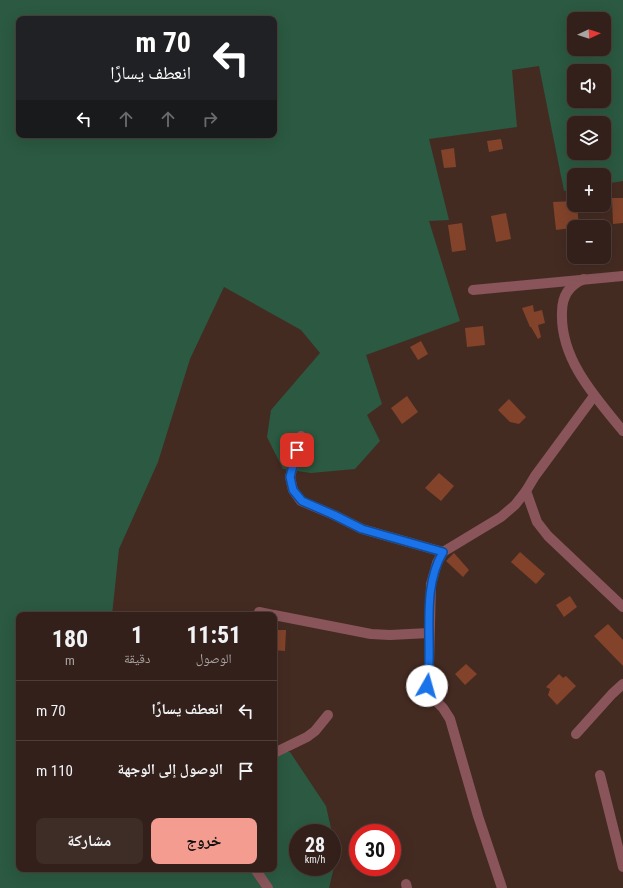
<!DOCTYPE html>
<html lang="ar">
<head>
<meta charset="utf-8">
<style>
	body { margin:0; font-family:"Roboto Condensed","Noto Naskh Arabic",sans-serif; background:#3e2d27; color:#f1f3f6; direction:rtl; height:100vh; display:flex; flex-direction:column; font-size:15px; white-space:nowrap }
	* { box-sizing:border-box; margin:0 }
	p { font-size:13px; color:#a9a3a2 }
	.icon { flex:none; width:22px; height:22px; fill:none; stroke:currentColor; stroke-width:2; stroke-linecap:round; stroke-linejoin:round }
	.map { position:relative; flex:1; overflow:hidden; direction:ltr }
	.panel { position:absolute; left:16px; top:612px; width:261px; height:260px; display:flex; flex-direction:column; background:#33201a; border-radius:8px; box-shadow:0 4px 16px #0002,0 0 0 1px #4e3e39; direction:rtl }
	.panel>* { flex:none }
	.banner { position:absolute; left:16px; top:16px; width:261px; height:122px; border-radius:8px; box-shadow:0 4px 16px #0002,0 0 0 1px #4e3e39; direction:rtl; background:#202124; color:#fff; overflow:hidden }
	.needle { width:26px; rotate:87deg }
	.tools { position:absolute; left:567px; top:12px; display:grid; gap:8px }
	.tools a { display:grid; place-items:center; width:44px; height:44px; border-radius:8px; background:#33201a; box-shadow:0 4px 16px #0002,0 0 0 1px #4e3e39; font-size:20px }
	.speed { position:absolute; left:289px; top:824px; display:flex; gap:8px; font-size:20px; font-weight:700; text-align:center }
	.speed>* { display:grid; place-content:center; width:52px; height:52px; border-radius:50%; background:#33201a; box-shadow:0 4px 16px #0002,0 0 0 1px #4e3e39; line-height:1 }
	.speed small { font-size:10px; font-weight:400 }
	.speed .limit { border:6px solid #d22; background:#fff; color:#111 }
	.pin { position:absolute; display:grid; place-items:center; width:34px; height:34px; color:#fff; margin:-17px; border-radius:8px; box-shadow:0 2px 6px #0006 }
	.me { position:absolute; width:44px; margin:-22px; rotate:7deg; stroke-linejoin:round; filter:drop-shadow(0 0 3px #0008) }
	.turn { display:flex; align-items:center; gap:14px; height:84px; padding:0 20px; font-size:18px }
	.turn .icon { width:52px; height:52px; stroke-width:2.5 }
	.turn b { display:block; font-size:28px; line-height:34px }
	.lanes { display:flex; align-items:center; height:38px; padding:0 20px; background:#0003; justify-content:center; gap:20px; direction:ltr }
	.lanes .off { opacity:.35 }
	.eta { display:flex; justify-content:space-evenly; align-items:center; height:68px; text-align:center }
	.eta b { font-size:24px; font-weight:700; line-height:28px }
	.cta { display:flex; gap:8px; margin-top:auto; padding:8px 20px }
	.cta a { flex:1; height:46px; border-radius:8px; background:#f59c90; color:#111; font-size:16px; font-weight:700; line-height:46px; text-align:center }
	.cta a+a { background:#3e2d27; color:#f1f3f6 }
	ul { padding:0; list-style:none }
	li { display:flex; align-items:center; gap:12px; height:60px; padding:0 20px; border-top:1px solid #4e3e39 }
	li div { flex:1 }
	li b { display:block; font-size:15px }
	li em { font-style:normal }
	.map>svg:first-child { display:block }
	.green { fill:#2b5941; fill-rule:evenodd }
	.building { fill:#82432a }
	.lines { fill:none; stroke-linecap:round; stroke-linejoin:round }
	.minor { stroke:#89555a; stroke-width:10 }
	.route-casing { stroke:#114b97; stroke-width:10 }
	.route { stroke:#1a73e8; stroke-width:7 }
</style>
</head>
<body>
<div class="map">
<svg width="623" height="888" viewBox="0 0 623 888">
	<rect width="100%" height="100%" fill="#442b22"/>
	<path class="green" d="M0,0H623V181L604,184V175H574V189L564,191L539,66L512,70L517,127L429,139L449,220L429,221L460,321L366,355L382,404L367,415L380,441L355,469L311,473L283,469L267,437L271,410L320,353L301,330L224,287L190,359L158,462L119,549L112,615H19V869H274V752H290L326,806L337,855L329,888H0ZM19,19H274V135H19ZM574,19H604V49H574ZM574,71H604V101H574ZM574,123H604V153H574ZM298,833H332V867H298Z"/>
	<g class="building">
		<path d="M501,139L503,149L489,152L487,141Z"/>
		<path d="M454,148L456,167L444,168L441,150Z"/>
		<path d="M612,198H623V223L613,224Z"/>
		<path d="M574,201V205H577L579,227L556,230L553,202Z"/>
		<path d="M506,213L511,239L496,242L491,216Z"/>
		<path d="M462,223L466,250L452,252L448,225Z"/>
		<path d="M533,305L534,312L542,310L545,323L538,325L541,337L538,339L531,327H530L522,308Z"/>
		<path d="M483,326L485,345L467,347L465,328Z"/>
		<path d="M421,341L428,354L418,360L410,347Z"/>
		<path d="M407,396L418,412L402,424L391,408Z"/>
		<path d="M509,399L526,417L519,424L510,422L498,410Z"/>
		<path d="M439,473L454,486L441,501L425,488Z"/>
		<path d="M520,552L545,574L536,584L511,562Z"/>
		<path d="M454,553L469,570L463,577L446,561Z"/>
		<path d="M570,596L577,607L564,617L556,605Z"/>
		<path d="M608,624L623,640V666L594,636Z"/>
		<path d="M275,630H286L285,651L274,650Z"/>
		<path d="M466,664L477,674L465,685L455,674Z"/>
		<path d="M559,674L563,678L566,676L576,686L557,705L548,695L550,689L546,687Z"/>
	</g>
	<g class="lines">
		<g class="minor">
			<path d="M584,279C569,285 562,296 562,312C560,359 595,397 623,431"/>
			<path d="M473,290L623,276"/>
			<path d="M301,436L290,477L293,490L301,501L334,515L362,529L443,552"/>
			<path d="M526,491L537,522L548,536L623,607"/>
			<path d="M259,612L273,615"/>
			<path d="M274,615L371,634L390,635L429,633"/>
			<path d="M576,734L612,694L623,684"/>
			<path d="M274,753L307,737L315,731L328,715"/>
			<path d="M600,775L623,867"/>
			<path d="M255,869L268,888"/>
			<path d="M406,884L407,888"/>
			<path d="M502,888L478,816L450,719L443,708L429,694L427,686L429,663L431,584L437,563L443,552L501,517L515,505L526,491L535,476L594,396"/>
		</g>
	</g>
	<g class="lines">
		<g class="route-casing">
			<path id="route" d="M297,450L290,477L293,490L302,501L334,515L362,529L443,552C424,584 430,625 429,661C429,669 428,678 427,686"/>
		</g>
		<use href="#route" class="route"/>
	</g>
</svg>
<div class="tools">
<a><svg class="needle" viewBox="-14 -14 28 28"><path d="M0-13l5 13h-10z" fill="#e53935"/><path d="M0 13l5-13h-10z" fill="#a9a3a2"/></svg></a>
<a><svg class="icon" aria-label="sound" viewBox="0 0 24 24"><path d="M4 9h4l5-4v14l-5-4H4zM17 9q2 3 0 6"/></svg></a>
<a><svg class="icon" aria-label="layers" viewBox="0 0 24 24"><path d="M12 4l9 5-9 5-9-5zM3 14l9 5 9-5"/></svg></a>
<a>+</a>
<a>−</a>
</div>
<div class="speed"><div>28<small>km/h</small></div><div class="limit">30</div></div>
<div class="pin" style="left:297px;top:450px;background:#d93025"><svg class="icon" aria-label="arrive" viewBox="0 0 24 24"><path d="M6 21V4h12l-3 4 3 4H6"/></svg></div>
<svg class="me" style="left:427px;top:686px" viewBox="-20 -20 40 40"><circle r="19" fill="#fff"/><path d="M0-13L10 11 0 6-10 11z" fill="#1a73e8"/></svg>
<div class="banner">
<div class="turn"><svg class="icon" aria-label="left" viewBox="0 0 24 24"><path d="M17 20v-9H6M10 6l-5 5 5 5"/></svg><div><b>70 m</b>انعطف يسارًا</div></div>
<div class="lanes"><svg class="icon" aria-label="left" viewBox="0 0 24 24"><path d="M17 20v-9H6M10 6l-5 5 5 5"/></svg><svg class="icon off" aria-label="ahead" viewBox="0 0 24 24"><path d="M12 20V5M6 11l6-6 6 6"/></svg><svg class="icon off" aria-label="ahead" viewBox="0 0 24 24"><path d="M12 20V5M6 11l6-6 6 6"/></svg><svg class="icon off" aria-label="right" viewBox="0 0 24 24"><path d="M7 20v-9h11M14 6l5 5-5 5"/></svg></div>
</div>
<section class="panel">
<div class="eta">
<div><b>11:51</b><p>الوصول</p></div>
<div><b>1</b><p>دقيقة</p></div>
<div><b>180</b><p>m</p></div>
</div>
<ul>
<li><svg class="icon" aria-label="left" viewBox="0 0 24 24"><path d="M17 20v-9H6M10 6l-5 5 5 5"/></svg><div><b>انعطف يسارًا</b></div><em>70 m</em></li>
<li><svg class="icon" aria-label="arrive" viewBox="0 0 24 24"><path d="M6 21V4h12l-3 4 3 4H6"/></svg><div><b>الوصول إلى الوجهة</b></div><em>110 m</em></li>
</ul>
<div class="cta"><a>خروج</a><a>مشاركة</a></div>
</section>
</div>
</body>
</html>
